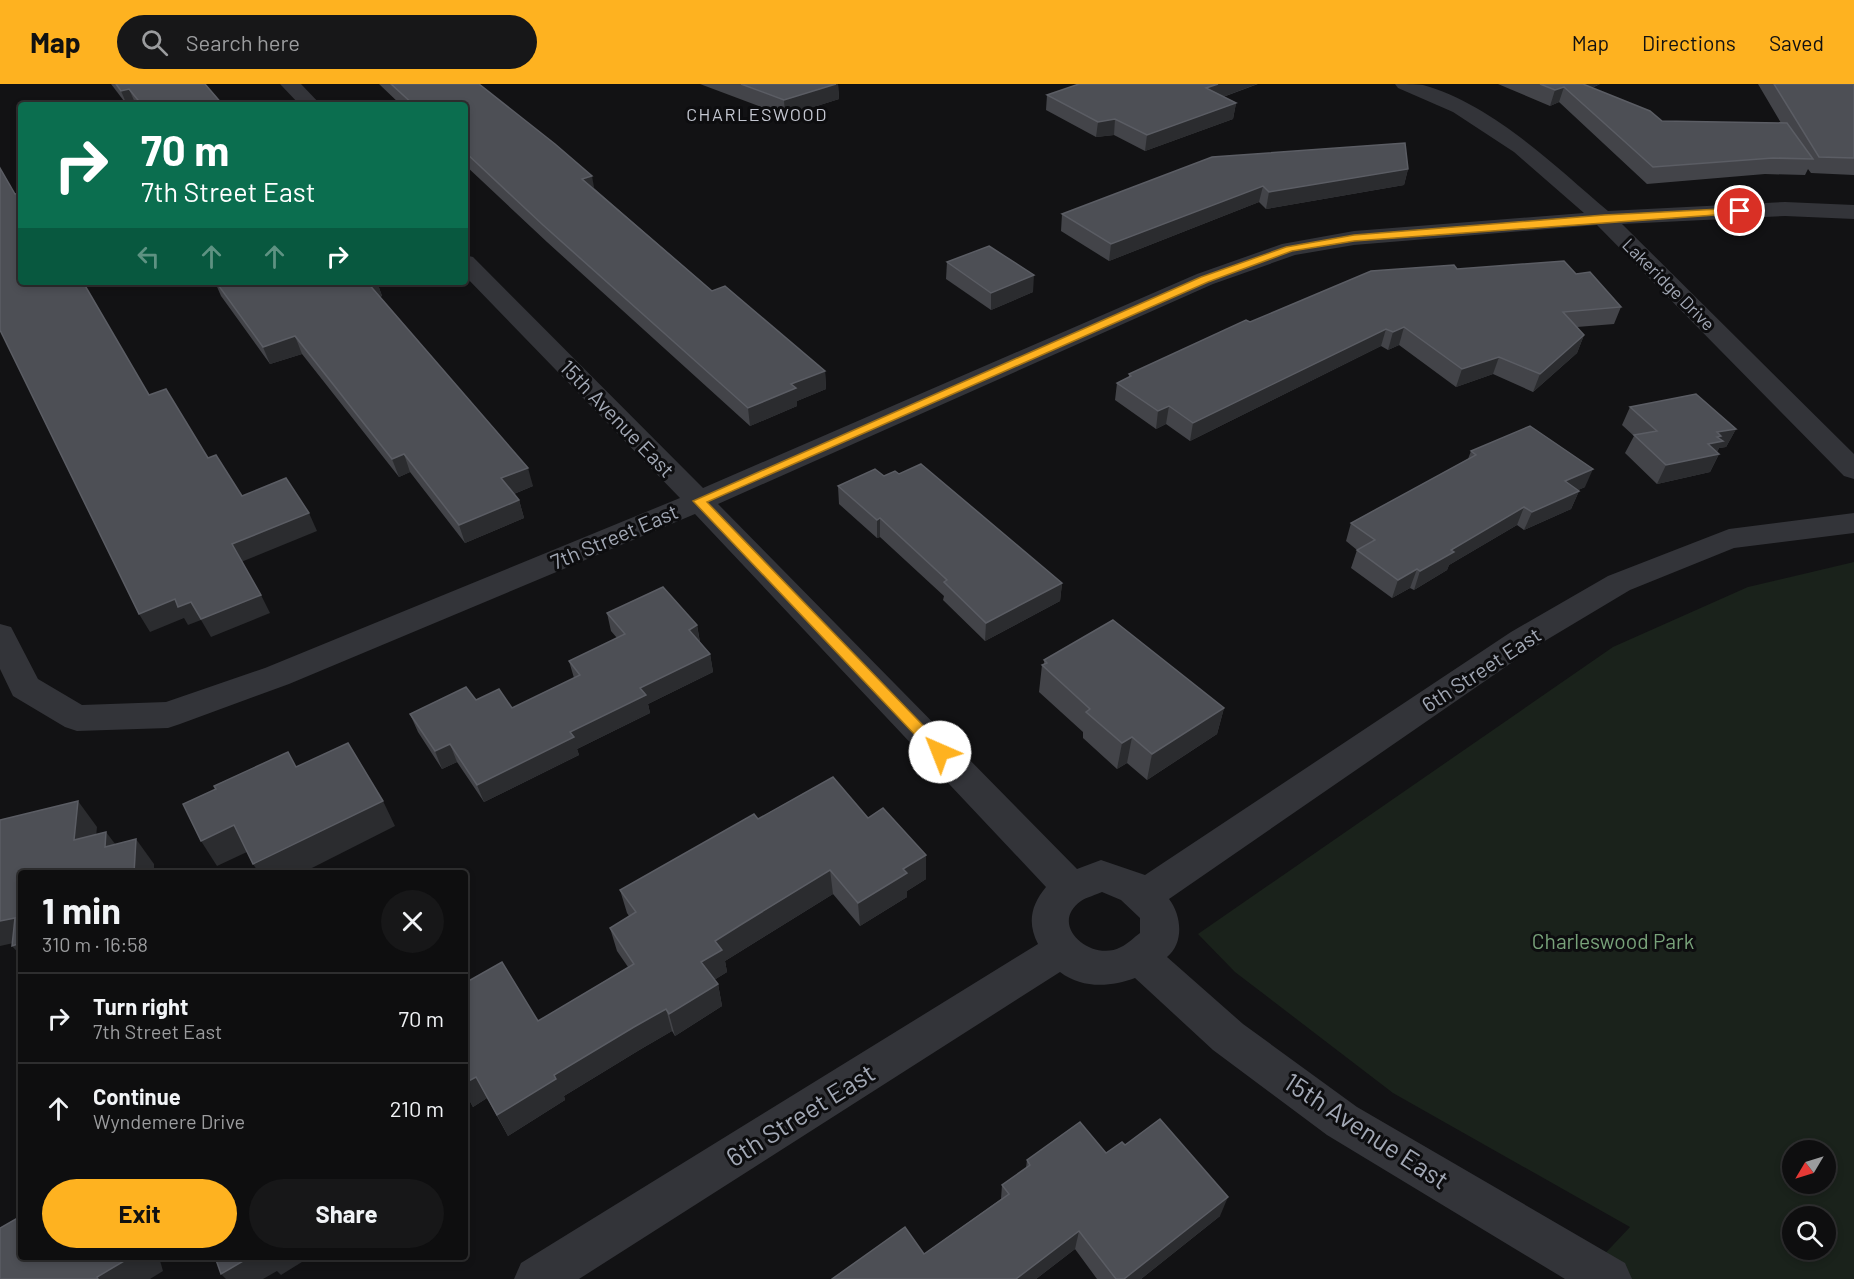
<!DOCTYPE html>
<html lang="en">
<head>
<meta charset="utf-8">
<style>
	body { margin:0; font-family:Barlow,sans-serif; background:#171718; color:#f1f3f6; height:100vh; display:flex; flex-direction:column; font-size:22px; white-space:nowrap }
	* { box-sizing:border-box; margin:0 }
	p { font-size:20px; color:#9b9c9e }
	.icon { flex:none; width:33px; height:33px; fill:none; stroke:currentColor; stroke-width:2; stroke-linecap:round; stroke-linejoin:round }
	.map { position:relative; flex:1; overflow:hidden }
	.drawer { position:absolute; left:18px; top:786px; width:450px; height:390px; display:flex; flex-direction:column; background:#0e0e0f; border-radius:6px; box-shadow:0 3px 9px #0003,0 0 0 2px #2e2e2f }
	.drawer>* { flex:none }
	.hud { position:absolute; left:18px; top:18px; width:450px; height:183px; border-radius:6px; box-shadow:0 3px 9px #0003,0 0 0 2px #2e2e2f; background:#0b6e4f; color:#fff; overflow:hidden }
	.needle { width:39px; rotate:232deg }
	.tools { position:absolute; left:1782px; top:1056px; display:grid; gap:12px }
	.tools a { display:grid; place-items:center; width:54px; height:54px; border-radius:50%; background:#0e0e0f; box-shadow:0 3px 9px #0003,0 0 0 2px #2e2e2f; font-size:30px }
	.pin { position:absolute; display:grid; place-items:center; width:51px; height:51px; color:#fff; margin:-26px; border:3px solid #fff; border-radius:50%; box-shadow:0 2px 6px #0007 }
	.me { position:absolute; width:66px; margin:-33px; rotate:316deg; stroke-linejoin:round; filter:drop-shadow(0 0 4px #0008) }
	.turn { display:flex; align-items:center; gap:21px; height:126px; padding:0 24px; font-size:27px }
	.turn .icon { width:78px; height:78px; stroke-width:2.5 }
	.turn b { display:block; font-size:42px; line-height:51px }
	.lanes { display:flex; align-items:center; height:57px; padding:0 24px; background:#0003; justify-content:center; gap:30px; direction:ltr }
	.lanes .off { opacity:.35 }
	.round { display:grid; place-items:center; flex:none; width:63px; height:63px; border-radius:32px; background:#171718 }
	.headline { display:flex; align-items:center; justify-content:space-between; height:102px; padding:0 24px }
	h1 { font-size:36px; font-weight:700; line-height:45px }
	.button { display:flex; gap:12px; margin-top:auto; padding:12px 24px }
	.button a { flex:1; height:69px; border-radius:36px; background:#feb220; color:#111; font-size:24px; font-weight:700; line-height:69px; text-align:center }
	.button a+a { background:#171718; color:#f1f3f6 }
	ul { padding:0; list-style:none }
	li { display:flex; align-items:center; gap:18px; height:90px; padding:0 24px; border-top:2px solid #2e2e2f }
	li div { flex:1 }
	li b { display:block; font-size:22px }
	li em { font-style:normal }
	header { display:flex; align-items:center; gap:36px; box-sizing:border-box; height:84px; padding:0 30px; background:#feb220; color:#111 }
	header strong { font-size:28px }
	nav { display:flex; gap:33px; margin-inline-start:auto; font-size:21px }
	.search { width:420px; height:54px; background:#171718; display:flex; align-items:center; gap:15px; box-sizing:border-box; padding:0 21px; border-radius:33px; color:#9b9c9e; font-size:22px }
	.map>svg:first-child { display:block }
	.green { fill:#1a221b; fill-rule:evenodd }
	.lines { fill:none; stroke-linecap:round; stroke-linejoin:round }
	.street { fill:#333439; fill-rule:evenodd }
	.wall { fill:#434449 }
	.shaded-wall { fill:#2b2c2f }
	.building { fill:#4d4f55; stroke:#5b5d64; stroke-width:1.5 }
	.route { fill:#feb220; stroke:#a57415; stroke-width:1.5 }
	.labels { text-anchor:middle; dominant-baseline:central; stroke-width:6; stroke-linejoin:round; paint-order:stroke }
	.far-neighbourhood-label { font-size:18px; letter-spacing:1.5px; fill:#c4c7d1; stroke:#0d0d0f }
	.far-street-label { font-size:18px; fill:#a2a8b5; stroke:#0d0d0f }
	.street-label { font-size:21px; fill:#a2a8b5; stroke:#0d0d0f }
	.park-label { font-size:21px; fill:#78a27a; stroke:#0d0d0f }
	.near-street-label { font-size:26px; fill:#a2a8b5; stroke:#0d0d0f }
</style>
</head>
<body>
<header>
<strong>Map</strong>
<div class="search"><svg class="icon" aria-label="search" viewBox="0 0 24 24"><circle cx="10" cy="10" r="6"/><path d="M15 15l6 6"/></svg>Search here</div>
<nav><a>Map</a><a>Directions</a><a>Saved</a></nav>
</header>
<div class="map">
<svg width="1854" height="1195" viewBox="0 0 1854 1195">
	<rect width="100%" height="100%" fill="#121214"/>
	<path class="green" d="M1854,478V1195H1581L1630,1143L1393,1009L1235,888L1198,850L1613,563L1748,503ZM1792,1066H1826V1100H1792ZM1792,1132H1826V1166H1792Z"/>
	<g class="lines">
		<g class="street">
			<path d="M280,0H301L321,21H300Z"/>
			<path d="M1395,0C1404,0 1415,0 1423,1C1492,20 1555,82 1608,127L1785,118L1854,121V135L1785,132L1622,140L1854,370V395L1844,392L1597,141L1354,161L1295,171L1213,200L718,420L1077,785L1101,776L1145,791L1511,548L1608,492L1729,445L1854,429V449L1734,464L1630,506L1533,564L1169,815C1182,832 1184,859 1167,873L1243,940L1357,1023L1625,1179L1632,1195H1565L1327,1051L1213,966L1135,894C1111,903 1082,905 1060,888L579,1195H514L521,1179L1038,860C1027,839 1031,821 1046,803L695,430L289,600L180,640L168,644L77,647L65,643L13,612L0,585V540L11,543L38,595L82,621L166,618L265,584L680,414L465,192V171L473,173L703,404L1197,190L1282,160L1354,147L1584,129L1514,68L1453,28L1398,4ZM1102,808L1121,816L1140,834V849C1134,853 1128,860 1121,863C1092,879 1047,841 1081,817C1087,813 1096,811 1102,808Z"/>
		</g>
	</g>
	<g class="wall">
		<path d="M111,0H205L223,21H127Z"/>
		<path d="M379,0H479L595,105L712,207L825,287L826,305L797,317V322L750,342L547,158L465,81V21H401Z"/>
		<path d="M700,0H838L839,15L785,32Z"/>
		<path d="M1079,0H1258L1223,13L1236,19L1233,35L1145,67L1114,51L1096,53L1046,26L1047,11Z"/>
		<path d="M1498,0H1600L1592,4L1662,37L1781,39L1758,0H1854V91L1811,89L1808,85L1805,91L1765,90L1647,100L1559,18L1550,22Z"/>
		<path d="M1212,73L1408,85L1404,101L1266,125L1259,118L1109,177L1061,147L1062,130Z"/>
		<path d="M947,178L1033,208L991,226L946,195Z"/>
		<path d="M1457,185L1576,190L1621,223L1614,240L1577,243L1584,251L1577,269L1533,308L1493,290L1456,303L1399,261L1388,266L1381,262L1190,357L1166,340L1156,345L1115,316L1117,299L1129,293V290L1250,238Z"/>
		<path d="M215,198H377L382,212L379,213L533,402L514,410L519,416L524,434L465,459L410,388L399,393L302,270L270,280L221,212Z"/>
		<path d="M1630,323L1736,345L1726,363L1719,364L1717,368L1719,370L1710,388L1657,400L1625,369L1634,352L1622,341Z"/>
		<path d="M1471,367L1585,403L1578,406L1579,407L1571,425L1524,446L1517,441L1449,481L1447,486L1414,506L1410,504L1392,514L1351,484L1357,466L1346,457L1351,439L1468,375Z"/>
		<path d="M884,392L1062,499L1060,517L985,557L943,516L944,512L880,453L877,454L839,420L838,402Z"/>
		<path d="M607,529L697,541L700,558L710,570L713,588L648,620L650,629L577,665L579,671L484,718L457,678L442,685L418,648L410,630L476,616L512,624L574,594L569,577L617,554L611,547Z"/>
		<path d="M1044,576L1224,624L1217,650L1147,696L1127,679L1117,685L1083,654V648L1039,608L1042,581L1044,580Z"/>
		<path d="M868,734L926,771V795L907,807V813L860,842L833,810L725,877L727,888L714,896L718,900L722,922L675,952L672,947L641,965L564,1012L565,1016L508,1052L487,1014L473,1023L465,1008L538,937L628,883L617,867L610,844L629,832L627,829L620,806L758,735Z"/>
		<path d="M1125,1061L1220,1132L1141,1195H1097L1075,1165L1036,1195H832L924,1170L1001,1115L1002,1101L1026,1084L1027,1076L1106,1069Z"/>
	</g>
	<g class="shaded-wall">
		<path d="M836,0H838L839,15L785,32L784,16Z"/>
		<path d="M1218,0H1257L1204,20L1206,4Z"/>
		<path d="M1575,0H1600L1574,12Z"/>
		<path d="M1564,3L1559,18L1550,22L1555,6Z"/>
		<path d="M129,5L136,21H127L121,7Z"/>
		<path d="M1236,19L1233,35L1145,67L1147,51Z"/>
		<path d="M1115,35L1114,51L1096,53L1098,38Z"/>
		<path d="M1408,85L1404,101L1266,125L1269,108Z"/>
		<path d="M592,92L595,109L582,95Z"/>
		<path d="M1263,102L1259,118L1109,177L1111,160Z"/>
		<path d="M1034,191L1033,208L991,226V209Z"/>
		<path d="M366,198H377L382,212L372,216Z"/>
		<path d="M1404,243L1399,261L1388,266L1393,248Z"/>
		<path d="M1386,245L1381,262L1190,357L1193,339Z"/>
		<path d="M1584,251L1577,269L1533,308L1540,290Z"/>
		<path d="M295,252L302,270L270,280L263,263Z"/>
		<path d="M1499,273L1493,290L1456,303L1462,285Z"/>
		<path d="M825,287L826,305L797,317V322L750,342L748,324L791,300Z"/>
		<path d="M1169,322L1166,340L1156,345L1158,327Z"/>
		<path d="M1736,345L1726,363L1719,364L1715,371L1719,370L1710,388L1657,400L1666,381L1717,348Z"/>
		<path d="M404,370L410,388L399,393L392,375Z"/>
		<path d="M528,384L533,402L506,413L501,394Z"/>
		<path d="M1593,385L1585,403L1557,416L1565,397Z"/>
		<path d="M1579,407L1571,425L1524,446L1532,428Z"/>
		<path d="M519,416L524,434L465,459L459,441Z"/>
		<path d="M1524,423L1517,441L1449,481L1447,486L1414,506L1420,487L1451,466Z"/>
		<path d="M309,429L317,447L241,478L232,460Z"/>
		<path d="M880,434V453L877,454V436Z"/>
		<path d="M1417,485L1410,504L1392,514L1398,496Z"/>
		<path d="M1062,499L1060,517L985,557L986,539Z"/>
		<path d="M261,511L270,529L211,553L201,536L188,541L184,534L150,548L139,530L175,515L191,518Z"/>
		<path d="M697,541L700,560L689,546Z"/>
		<path d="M710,570L713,588L648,620L650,629L577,665L579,671L484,718L477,701L570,648L640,604Z"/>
		<path d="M1224,624L1217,650L1147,696L1152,670Z"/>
		<path d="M1132,653L1127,679L1117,685L1122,659Z"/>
		<path d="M450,660L457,678L442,685L435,667Z"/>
		<path d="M78,717L97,743L93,781L74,756Z"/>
		<path d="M383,717L395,742L302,789H259L253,780Z"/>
		<path d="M234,741L249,767L217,782L201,757Z"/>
		<path d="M106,748L125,773L105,763Z"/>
		<path d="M136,755L154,780V789H134Z"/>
		<path d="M926,771V795L907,807V813L860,842L858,819L903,785Z"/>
		<path d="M830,786L833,810L725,877L727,888L706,901L701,878L715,857Z"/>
		<path d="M0,833L15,834L21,840V872L12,862L18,858L0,862Z"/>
		<path d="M718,900L722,922L675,952L669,930Z"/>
		<path d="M666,925L672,947L641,965L564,1012L565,1016L508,1052L497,1031L554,991L634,943Z"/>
		<path d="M476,993L487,1014L473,1023L465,1008V999Z"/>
		<path d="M1228,1113L1220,1132L1141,1195H1124Z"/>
		<path d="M1079,1147L1075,1165L1036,1195H1016Z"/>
		<path d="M131,1173H159L163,1187L150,1195H98L97,1193Z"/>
		<path d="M250,1173H310L281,1191L277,1187L263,1195H226L221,1190Z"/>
	</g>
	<g class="building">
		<path d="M116,0H205L223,21H142L129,5L121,7Z"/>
		<path d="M391,0H479L555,60L592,92L582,95L712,207L725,202L825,287L791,300L796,304L748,324L543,141L465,68V21H414Z"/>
		<path d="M741,0H836L784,16Z"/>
		<path d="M1079,0H1218L1206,4L1236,19L1147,51L1115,35L1098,38L1047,11Z"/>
		<path d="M1540,0H1583L1650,27L1662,37L1787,39L1813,75L1773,74L1653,83L1564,3L1555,6Z"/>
		<path d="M1774,0H1854V74L1819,73Z"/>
		<path d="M1405,59L1408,85L1269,108L1263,102L1111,160L1062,130L1212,73Z"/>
		<path d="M0,84L15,110L21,109V198H83L149,311L166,305L208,374L216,371L242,412L286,394L309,429L232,460L261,511L201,535L191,518L178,523L175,515L139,530L0,246Z"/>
		<path d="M989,162L1034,191L991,209L947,178Z"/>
		<path d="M1564,177L1576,190L1590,188L1621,223L1563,228L1584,251L1540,290L1499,273L1462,285L1404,243L1393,248L1386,245L1193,339L1169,322L1158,327L1117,299L1131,292L1129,290L1246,236L1250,238L1371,187L1454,181L1457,185Z"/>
		<path d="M216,198H367L528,384L501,394L519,416L459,441L404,370L392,375L295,252L263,263Z"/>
		<path d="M1696,310L1736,345L1717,348L1721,352L1717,353L1723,357L1708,360L1719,370L1666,381L1634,351L1657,347L1630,323Z"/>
		<path d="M1530,342L1593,385L1565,397L1579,407L1532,428L1524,423L1451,466L1454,468L1420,487L1417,485L1398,496L1357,466L1375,456L1351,439L1476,371L1471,367Z"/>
		<path d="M921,380L1062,499L986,539L944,498L947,496L880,434L877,436L838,402L875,385L884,392L895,387L899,390Z"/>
		<path d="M663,503L697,541L689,546L710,570L640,604L646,611L570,648L574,653L477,701L450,660L435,667L410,630L466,603L476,616L499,605L512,624L580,591L569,577L625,550L607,529Z"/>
		<path d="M1113,536L1224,624L1152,670L1132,653L1122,659L1086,628L1090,625L1042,581L1047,579L1044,576Z"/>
		<path d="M348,659L383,717L253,780L234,741L201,757L183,720L216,705L214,702L288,668L296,683Z"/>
		<path d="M833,693L868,734L883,724L926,771L903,785L907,789L858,819L830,786L742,840L715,857L722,866L701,878L718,900L669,930L666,925L634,943L554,991L556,995L497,1031L476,993L465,999V899L502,878L538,937L634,880L610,844L636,828L620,806L754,730L758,735Z"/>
		<path d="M78,717L74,756L106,748L105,763L136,755L134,789H21V859L12,862L15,834L0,837V736Z"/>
		<path d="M1160,1035L1228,1113L1124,1195H1116L1079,1147L1016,1195H832L905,1143L924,1170L1009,1110L1002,1101L1030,1081L1027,1076L1080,1038L1106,1069L1122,1058L1125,1061Z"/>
		<path d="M21,1132V1173H131L97,1193L98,1195H0V1144Z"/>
		<path d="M215,1173H250L221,1190Z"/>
	</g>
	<path class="route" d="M1740,124L1744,127L1743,129L1354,157L1292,167L1208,198L707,418L945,664V672H935L693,417L1201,193L1286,163L1354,151L1604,131Z"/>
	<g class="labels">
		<g class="far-neighbourhood-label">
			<text x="757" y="30">CHARLESWOOD</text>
		</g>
		<g class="far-street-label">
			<text transform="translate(1669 200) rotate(45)">Lakeridge Drive</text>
		</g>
		<g class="street-label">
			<text transform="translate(618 334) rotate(46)">15th Avenue East</text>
			<text transform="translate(614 452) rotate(-23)">7th Street East</text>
			<text transform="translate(1481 585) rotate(-33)">6th Street East</text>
		</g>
		<g class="park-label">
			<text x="1613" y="856">Charleswood Park</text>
		</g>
		<g class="near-street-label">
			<text transform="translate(800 1030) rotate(-32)">6th Street East</text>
			<text transform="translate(1367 1046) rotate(33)">15th Avenue East</text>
		</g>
	</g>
</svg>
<div class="tools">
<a><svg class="needle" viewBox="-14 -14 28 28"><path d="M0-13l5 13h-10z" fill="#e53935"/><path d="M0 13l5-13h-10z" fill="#9b9c9e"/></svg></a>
<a><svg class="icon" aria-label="search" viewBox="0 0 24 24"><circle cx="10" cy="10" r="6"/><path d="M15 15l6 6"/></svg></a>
</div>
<div class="pin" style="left:1740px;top:127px;background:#d93025"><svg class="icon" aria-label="arrive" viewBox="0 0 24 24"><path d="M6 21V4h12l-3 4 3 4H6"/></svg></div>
<svg class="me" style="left:940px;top:668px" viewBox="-20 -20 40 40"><circle r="19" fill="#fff"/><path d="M0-13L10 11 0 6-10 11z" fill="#feb220"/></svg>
<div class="hud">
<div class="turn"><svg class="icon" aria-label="right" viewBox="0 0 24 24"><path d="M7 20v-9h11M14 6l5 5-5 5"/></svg><div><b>70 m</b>7th Street East</div></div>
<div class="lanes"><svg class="icon off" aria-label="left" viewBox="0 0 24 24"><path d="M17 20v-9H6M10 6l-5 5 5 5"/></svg><svg class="icon off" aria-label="ahead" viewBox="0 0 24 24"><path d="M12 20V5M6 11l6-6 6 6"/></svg><svg class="icon off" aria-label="ahead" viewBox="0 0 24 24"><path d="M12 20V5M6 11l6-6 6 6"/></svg><svg class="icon" aria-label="right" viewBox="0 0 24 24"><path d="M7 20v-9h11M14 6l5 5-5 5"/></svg></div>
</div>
<section class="drawer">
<div class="headline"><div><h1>1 min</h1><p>310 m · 16:58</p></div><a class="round"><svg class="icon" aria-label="close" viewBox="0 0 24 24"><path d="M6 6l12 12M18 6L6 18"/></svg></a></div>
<ul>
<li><svg class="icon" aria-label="right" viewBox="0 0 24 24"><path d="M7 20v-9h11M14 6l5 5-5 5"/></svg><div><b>Turn right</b><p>7th Street East</p></div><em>70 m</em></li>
<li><svg class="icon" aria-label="ahead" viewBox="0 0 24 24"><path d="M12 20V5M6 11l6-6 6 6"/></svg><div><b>Continue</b><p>Wyndemere Drive</p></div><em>210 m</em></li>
</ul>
<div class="button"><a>Exit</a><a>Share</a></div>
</section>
</div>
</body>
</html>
